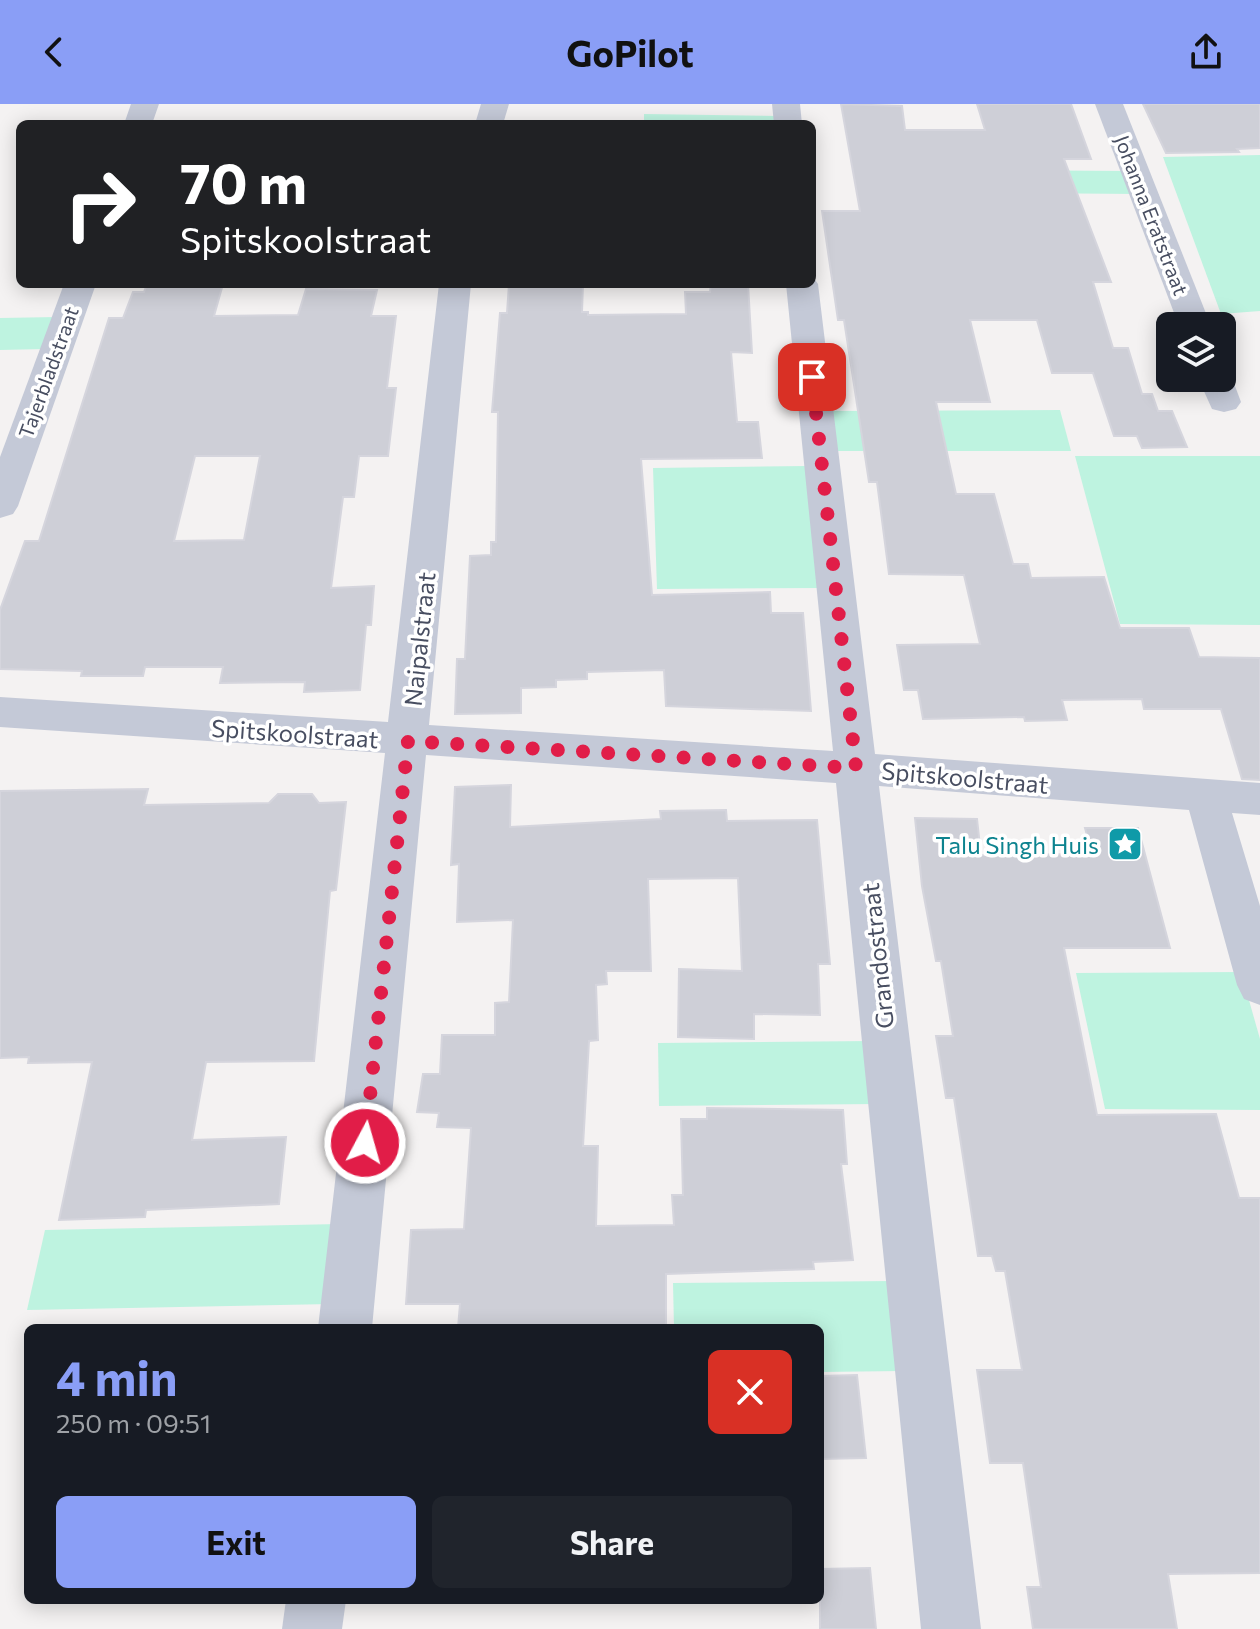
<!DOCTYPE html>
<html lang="en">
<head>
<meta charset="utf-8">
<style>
	body { margin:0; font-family:Commissioner,sans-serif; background:#20242c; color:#f1f3f6; height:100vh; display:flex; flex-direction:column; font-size:30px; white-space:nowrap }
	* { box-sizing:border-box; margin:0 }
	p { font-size:26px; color:#9ea1a6 }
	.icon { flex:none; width:44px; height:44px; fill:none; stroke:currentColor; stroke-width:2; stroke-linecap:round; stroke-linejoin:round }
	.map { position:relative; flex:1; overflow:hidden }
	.side { position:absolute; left:24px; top:1220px; width:800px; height:280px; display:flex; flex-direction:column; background:#171b24; border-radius:12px; box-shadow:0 4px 20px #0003 }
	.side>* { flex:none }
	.top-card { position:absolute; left:16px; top:16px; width:800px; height:168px; border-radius:12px; box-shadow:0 4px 20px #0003; background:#202124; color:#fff; overflow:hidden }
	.tools { position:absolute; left:1156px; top:208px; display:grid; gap:16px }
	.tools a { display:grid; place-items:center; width:80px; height:80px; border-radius:12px; background:#171b24; box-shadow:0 4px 20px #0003; font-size:40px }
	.pin { position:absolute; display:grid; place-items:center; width:68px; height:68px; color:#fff; margin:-34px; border-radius:16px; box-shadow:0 4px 12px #0006 }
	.me { position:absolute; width:88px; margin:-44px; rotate:6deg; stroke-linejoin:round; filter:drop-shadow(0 0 6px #0008) }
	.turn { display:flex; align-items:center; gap:28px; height:168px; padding:0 32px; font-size:36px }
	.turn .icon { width:104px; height:104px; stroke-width:2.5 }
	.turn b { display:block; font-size:56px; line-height:68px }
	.round { display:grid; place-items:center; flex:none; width:84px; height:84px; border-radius:12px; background:#20242c }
	.overview { display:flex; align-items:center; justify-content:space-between; height:136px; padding:0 32px }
	h1 { font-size:48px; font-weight:700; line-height:60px; color:#8a9ef6 }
	.primary-button { display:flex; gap:16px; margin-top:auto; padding:16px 32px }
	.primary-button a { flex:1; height:92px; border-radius:12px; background:#8a9ef6; color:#111; font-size:32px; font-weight:700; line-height:92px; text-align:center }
	.primary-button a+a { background:#20242c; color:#f1f3f6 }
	header { display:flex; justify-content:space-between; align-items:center; height:104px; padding:0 32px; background:#8a9ef6; color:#111; font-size:36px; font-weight:700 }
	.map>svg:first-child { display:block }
	.green { fill:#bef3e0 }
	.building { fill:#cecfd7; stroke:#d5d5dd; stroke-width:2; fill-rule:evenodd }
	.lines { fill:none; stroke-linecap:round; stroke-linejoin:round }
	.minor { fill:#c4c9d7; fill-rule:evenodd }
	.route { stroke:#e11d48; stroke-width:14; stroke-dasharray:0 25.2 }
	.labels { text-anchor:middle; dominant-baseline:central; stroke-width:7; stroke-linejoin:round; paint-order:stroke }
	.far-street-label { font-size:20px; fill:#484e61; stroke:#fff }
	.street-label { font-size:24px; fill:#484e61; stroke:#fff }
	.culture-label { font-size:24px; fill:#0d838f; stroke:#fff; text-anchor:end }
</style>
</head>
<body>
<header><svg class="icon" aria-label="back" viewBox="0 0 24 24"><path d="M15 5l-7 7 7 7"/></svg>GoPilot<svg class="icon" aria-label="share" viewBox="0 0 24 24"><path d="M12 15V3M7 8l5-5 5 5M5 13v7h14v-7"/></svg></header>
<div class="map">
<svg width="1260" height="1525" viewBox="0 0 1260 1525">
	<rect width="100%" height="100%" fill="#f4f2f2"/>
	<g class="green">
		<path d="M644,10L778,12V20H644Z"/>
		<path d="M1260,51V207L1221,210L1163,53Z"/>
		<path d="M999,66L1129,67L1137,90L1005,89Z"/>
		<path d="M57,213L46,245L0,246V214Z"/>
		<path d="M1060,306L1071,347H834L829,307Z"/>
		<path d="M1075,352H1260V521L1120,520Z"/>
		<path d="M807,362L823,484L657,485L653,364Z"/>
		<path d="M1241,868L1260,935V1006L1105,1005L1076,869Z"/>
		<path d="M872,937L879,1000L659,1002L658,939Z"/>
		<path d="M340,1120L332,1200L27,1206L45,1126Z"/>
		<path d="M892,1177L902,1267L820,1268V1224H674L673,1179Z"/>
	</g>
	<g class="building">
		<path d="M841,0L902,2L905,26H985L977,0H1071L1091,55H1064L1111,178H1093L1113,244H1128L1142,290H1152L1158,307H1172L1187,343L1142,344L1137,332H1114L1093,269H1052L1037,216H970L990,298H936L956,390H994L1013,460H1028L1031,474L1104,473L1120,524H1189L1199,553L1260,554V676L1242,675L1221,605H1144L1142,595L1062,596L1067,616L1025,617L1024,613L923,615L918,586H904L897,541L980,540L964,471L889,470L877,378H869L844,216H838L822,107H860Z"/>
		<path d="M1143,0H1260V44L1237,45L1239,48L1166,49Z"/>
		<path d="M147,180H223L214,212L298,211L306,185L377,186L371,212H396L387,284H396L388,352H359L354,393H343L331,484L374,482L371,521H366L360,586L304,588L305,578L220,579L223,563H145L143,572H81L82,567L0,565V506L25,437H39L109,214H123L133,188H144ZM195,352H260L244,436L174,437Z"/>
		<path d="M509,180H583L582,208H588V211L686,210L685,188H710L711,180H748L752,249L731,248L737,318H758L762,354L641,355L652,491L770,488L771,509H803L811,607L666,602L664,566L587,568V575L556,576V583L521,584V609L455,610L457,555H465L470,452L491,451V438H496L498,308H492L500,209H507Z"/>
		<path d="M511,681L510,723L661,715L660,707L726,706L727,717L817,716L830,860H818L820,911L754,910V935L678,933L679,865L742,867L738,774L648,775L651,867H606L607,880L596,881L598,936L589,937L583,1042H598L596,1122L674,1121L672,1091H683L681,1015H707V1004L843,1006L847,1060H841L853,1156L813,1158L814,1165L666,1170V1224H458L460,1200H406L411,1126L464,1125L471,1024L437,1023L439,1009L417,1008L423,970H440L442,931H495V899L509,898L513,816L457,818L459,760L451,761L455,683Z"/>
		<path d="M148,685L144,701L269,699L278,690H312L319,699L346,698L336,786L330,787L314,957L206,958L192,1036L286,1033L279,1100L146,1106L145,1113L59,1116L92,958L28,959L29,953L0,954V687Z"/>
		<path d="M915,714L977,715L981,751L1092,750L1085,724H1138L1170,844H1064L1097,1011L1216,1010L1239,1094H1260V1469L1168,1470L1177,1525H1033L1027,1483H1041L1023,1359H990L977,1266H1022L1005,1167H996L992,1152H978L954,994H946L936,932H953L941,857H936L922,782Z"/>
		<path d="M857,1271L866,1354L820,1355V1272Z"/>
		<path d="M870,1464L876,1525H820V1465Z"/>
	</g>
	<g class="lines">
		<g class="minor">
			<path d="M131,0H159L152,20H124Z"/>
			<path d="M481,0H509L503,20H475Z"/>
			<path d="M772,0H800L802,20H774Z"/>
			<path d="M1095,0H1123L1211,222H1179Z"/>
			<path d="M813,173L818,180L875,650L1260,679V711L1232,709L1260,802V901L1244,895L1237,881L1189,706L879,682L981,1525H921L836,679L426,651L372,1224H318L385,649L0,623V593L388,618L439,180H471L429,621L833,647L786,180H812Z"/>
			<path d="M64,180H96L18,402L13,410L0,414V353Z"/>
			<path d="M1222,266L1232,274L1241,298L1236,305L1224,308L1212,305L1198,274H1222Z"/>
			<path d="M286,1496H346L342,1525H282Z"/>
		</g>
	</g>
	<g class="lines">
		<path class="route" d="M365,1039L408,637L856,664L812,273"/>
	</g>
	<defs>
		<g id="sight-square" transform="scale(1.8)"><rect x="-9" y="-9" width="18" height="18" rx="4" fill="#0f9aa8" stroke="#fff"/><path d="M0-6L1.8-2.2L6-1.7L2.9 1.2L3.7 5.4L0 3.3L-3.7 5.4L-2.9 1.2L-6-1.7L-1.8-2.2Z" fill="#fff"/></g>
	</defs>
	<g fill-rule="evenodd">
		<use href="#sight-square" x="1125" y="740"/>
	</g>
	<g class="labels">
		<g class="far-street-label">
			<text transform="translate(1152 111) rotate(69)">Johanna Eratstraat</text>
			<text transform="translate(48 268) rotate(-70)">Tajerbladstraat</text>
		</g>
		<g class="street-label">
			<text transform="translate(419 535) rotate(-84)">Naipalstraat</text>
			<text transform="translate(295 629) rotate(4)">Spitskoolstraat</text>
			<text transform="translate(965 673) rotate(5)">Spitskoolstraat</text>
			<text transform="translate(877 852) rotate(-96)">Grandostraat</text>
		</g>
		<g class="culture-label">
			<text x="1099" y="740">Talu Singh Huis</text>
		</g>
	</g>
</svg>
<div class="tools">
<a><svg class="icon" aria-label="layers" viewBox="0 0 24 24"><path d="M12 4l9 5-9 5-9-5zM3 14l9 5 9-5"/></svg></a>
</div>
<div class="pin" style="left:812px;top:273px;background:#d93025"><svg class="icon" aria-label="arrive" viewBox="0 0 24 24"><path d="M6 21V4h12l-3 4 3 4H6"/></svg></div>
<svg class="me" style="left:365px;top:1039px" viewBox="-20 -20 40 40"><circle r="17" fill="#e11d48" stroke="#fff" stroke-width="3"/><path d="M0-11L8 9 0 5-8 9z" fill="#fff"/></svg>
<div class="top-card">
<div class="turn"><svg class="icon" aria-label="right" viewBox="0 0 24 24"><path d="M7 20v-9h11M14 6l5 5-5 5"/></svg><div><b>70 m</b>Spitskoolstraat</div></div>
</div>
<section class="side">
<div class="overview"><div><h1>4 min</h1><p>250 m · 09:51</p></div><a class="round" style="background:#d93025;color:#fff"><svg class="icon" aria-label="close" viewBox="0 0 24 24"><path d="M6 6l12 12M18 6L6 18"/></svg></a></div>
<div class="primary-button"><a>Exit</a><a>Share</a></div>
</section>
</div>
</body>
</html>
